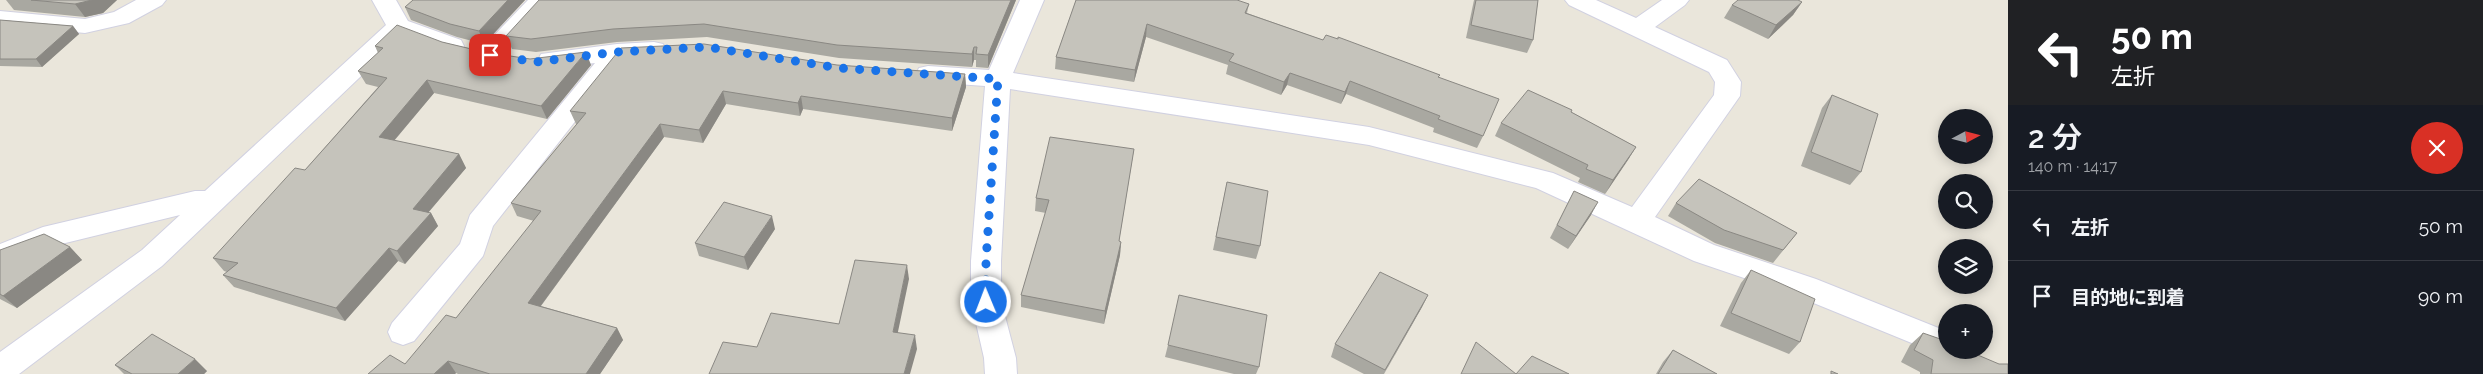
<!DOCTYPE html>
<html lang="ja">
<head>
<meta charset="utf-8">
<style>
	body { margin:0; font-family:Raleway,"Noto Sans JP",sans-serif; background:#20242c; color:#f1f3f6; height:100vh; display:flex; flex-direction:column; font-size:19px; white-space:nowrap }
	* { box-sizing:border-box; margin:0 }
	p { font-size:16px; color:#9ea1a6 }
	.icon { flex:none; width:28px; height:28px; fill:none; stroke:currentColor; stroke-width:2; stroke-linecap:round; stroke-linejoin:round }
	.map { position:relative; flex:1; overflow:hidden }
	.side { display:flex; flex-direction:column; background:#171b24; width:475px }
	.side>* { flex:none }
	.top-card { background:#202124; color:#fff; overflow:hidden }
	.needle { width:32px; rotate:83deg }
	.tools { position:absolute; left:1938px; top:109px; display:grid; gap:10px }
	.tools a { display:grid; place-items:center; width:55px; height:55px; border-radius:50%; background:#171b24; box-shadow:0 2px 12px #0003; font-size:25px }
	.pin { position:absolute; display:grid; place-items:center; width:42px; height:42px; color:#fff; margin:-21px; border-radius:10px; box-shadow:0 2px 8px #0006 }
	.me { position:absolute; width:55px; margin:-28px; rotate:359deg; stroke-linejoin:round; filter:drop-shadow(0 0 4px #0008) }
	.turn { display:flex; align-items:center; gap:18px; height:105px; padding:0 20px; font-size:22px }
	.turn .icon { width:65px; height:65px; stroke-width:2.5 }
	.turn b { display:block; font-size:35px; line-height:42px }
	.round { display:grid; place-items:center; flex:none; width:52px; height:52px; border-radius:26px; background:#20242c }
	.headline { display:flex; align-items:center; justify-content:space-between; height:85px; padding:0 20px }
	h1 { font-size:30px; font-weight:600; line-height:38px }
	ul { padding:0; list-style:none }
	li { display:flex; align-items:center; gap:15px; height:70px; padding:0 20px; border-top:1px solid #363941 }
	li div { flex:1 }
	li b { display:block; font-size:19px }
	li em { font-style:normal }
	main { display:flex; flex:1; min-height:0 }
	.map>svg:first-child { display:block }
	.lines { fill:none; stroke-linecap:round; stroke-linejoin:round }
	.street-casing { stroke:#d1d1e1; stroke-width:2 }
	.street { fill:#fff; fill-rule:evenodd }
	.wall { fill:#a9a8a1 }
	.shaded-wall { fill:#8a8883 }
	.building { fill:#c5c3bb; stroke:#8a8883 }
	.route { stroke:#1a73e8; stroke-width:9; stroke-dasharray:0 16.2 }
</style>
</head>
<body>
<main>
<div class="map">
<svg width="2008" height="374" viewBox="0 0 2008 374">
	<rect width="100%" height="100%" fill="#eae6db"/>
	<g class="lines">
		<g class="street-casing">
			<g id="street">
				<path d="M136,0H166L162,5L129,23L85,33L0,25V11L85,19L114,12Z"/>
				<path d="M372,0H396L408,21L461,40L464,46L461,52L452,54L443,52L403,36L162,266L19,374H0V352L142,250L180,215L49,247L0,267V244L43,227L195,191H205L386,25Z"/>
				<path d="M528,0H553L499,61L490,63L481,61L478,55L481,49Z"/>
				<path d="M1020,0H1044L1013,73L1369,127L1553,173L1632,207L1714,95L1715,82L1709,72L1569,5L1565,0H1596L1636,18L1662,0H1689L1685,5L1655,27L1727,60L1741,82L1740,96L1655,217L1714,245L1816,279L1946,331V350H1959L1957,353L1946,357L1794,295L1694,261L1536,188L1369,145L1010,89L1001,261V301L1016,358L1017,374H985L984,358L971,301V261L985,86L928,82L919,80L916,74L919,68L928,66L989,70Z"/>
				<path d="M654,42L663,44L666,50L663,56L624,59L493,226L483,256L414,341L403,345L392,341L388,332L392,323L460,244L470,215L595,63L550,68L541,66L538,60L541,54L617,44Z"/>
			</g>
		</g>
		<use href="#street" class="street"/>
	</g>
	<g class="wall">
		<path d="M6,0H117L103,13L85,17L14,10Z"/>
		<path d="M413,0H525L484,44L457,37L411,20L405,7Z"/>
		<path d="M1016,0L988,68L976,67V60H974L972,67L839,58L707,37L617,42L536,52L512,49L506,36Z"/>
		<path d="M1076,0L1249,4L1247,13L1323,40L1440,75L1438,78L1483,136L1477,148L1433,132L1434,128L1346,94L1341,104L1287,85L1281,95L1226,74L1228,65L1146,37L1134,82L1055,69L1056,57Z"/>
		<path d="M1474,0H1538L1533,40L1527,53L1466,38Z"/>
		<path d="M1802,2L1793,15L1768,39L1724,18L1732,5Z"/>
		<path d="M0,20L73,26L79,34L42,67L0,66Z"/>
		<path d="M442,42L484,52L530,59L591,65L547,119L434,93L394,141L459,154L466,168L428,213H431L438,226L405,264L398,261L345,321L234,287L223,275L227,272L224,271L213,258L305,170L378,87L366,84L358,71L378,53L375,46Z"/>
		<path d="M837,65L965,74L966,87L952,131L803,109L800,116L726,104L703,143L664,137L541,306L617,328L623,340L600,374H458L456,373L455,374H368L405,364L456,318L534,221L517,216L511,203L577,124H576L570,111Z"/>
		<path d="M1832,95L1861,172L1850,185L1801,166L1822,108Z"/>
		<path d="M1571,112L1636,147L1605,194L1578,182L1580,178L1495,136L1501,123Z"/>
		<path d="M1134,149L1119,241L1121,242L1120,255L1104,324L1021,307V295L1046,213L1035,211L1036,198Z"/>
		<path d="M1227,182L1260,246L1256,259L1213,250Z"/>
		<path d="M1574,191L1591,215L1568,249L1550,238Z"/>
		<path d="M1676,203L1797,233L1773,263L1715,243L1668,216Z"/>
		<path d="M775,229L748,270L699,256L695,243Z"/>
		<path d="M70,247L82,260L17,308L0,299V250Z"/>
		<path d="M1751,270L1800,342L1789,354L1720,326L1741,283Z"/>
		<path d="M1428,295L1422,307L1384,374H1364L1331,357L1335,344Z"/>
		<path d="M1923,333L1946,350L1999,364L2008,374H1920V372L1901,362L1910,345Z"/>
		<path d="M1168,345L1259,367L1256,374H1234L1165,357Z"/>
		<path d="M1673,350L1717,374H1656L1663,362Z"/>
		<path d="M115,365L207,371L204,374H124Z"/>
	</g>
	<g class="shaded-wall">
		<path d="M92,0H117L103,13L85,17L75,4Z"/>
		<path d="M508,0H525L484,44L479,31Z"/>
		<path d="M1011,0H1016L988,68V55Z"/>
		<path d="M1802,2L1793,15L1768,39L1776,25Z"/>
		<path d="M1147,24L1146,37L1134,82L1135,70Z"/>
		<path d="M73,26L79,34L42,67L36,59Z"/>
		<path d="M974,47V60L972,67V54Z"/>
		<path d="M586,52L591,65L547,119L541,106Z"/>
		<path d="M1290,73L1287,85L1281,95L1284,82Z"/>
		<path d="M965,74L966,87L952,131V118Z"/>
		<path d="M427,80L434,93L386,150L379,137Z"/>
		<path d="M1350,81L1346,94L1341,104L1345,92Z"/>
		<path d="M723,91L726,104L703,143L699,130Z"/>
		<path d="M801,96L803,109L800,116L798,103Z"/>
		<path d="M660,124L664,137L534,315L528,303Z"/>
		<path d="M1636,147L1628,160L1605,194L1613,180Z"/>
		<path d="M459,154L466,168L420,222L413,209Z"/>
		<path d="M1598,202L1591,215L1568,249L1576,236Z"/>
		<path d="M431,213L438,226L405,264L397,251Z"/>
		<path d="M772,216L775,229L748,270L744,257Z"/>
		<path d="M1121,242L1120,255L1104,324L1105,311Z"/>
		<path d="M70,247L82,260L17,308L3,296Z"/>
		<path d="M389,248L398,261L345,321L336,308Z"/>
		<path d="M907,265L909,279L895,346L893,332Z"/>
		<path d="M1428,295L1422,307L1384,374Z"/>
		<path d="M617,328L623,340L600,374H586Z"/>
		<path d="M915,335L917,349L910,374H904Z"/>
		<path d="M195,359L207,371L204,374H178Z"/>
		<path d="M448,361L456,373L455,374H434Z"/>
	</g>
	<g class="building">
		<path d="M31,0H92L75,4Z"/>
		<path d="M413,0H508L479,31L450,24L405,7Z"/>
		<path d="M539,0H1011L988,55L976,54L977,47H974L972,54L837,45L704,24L613,29L531,39L506,36Z"/>
		<path d="M1076,0H1237L1249,4L1245,13L1323,40L1326,35L1338,39V37L1440,75L1438,77L1499,99L1483,136L1438,119L1440,116L1350,81L1345,92L1290,73L1284,82L1229,61L1234,54L1147,24L1135,70L1056,57Z"/>
		<path d="M1476,0H1538L1533,40L1471,25Z"/>
		<path d="M1738,0H1798L1802,2L1776,25L1732,5Z"/>
		<path d="M0,20L73,26L36,59H0Z"/>
		<path d="M397,25L442,42L484,52L530,59L586,52L541,106L427,80L379,137L459,154L413,209L431,213L397,251L389,248L336,308L223,275L238,263L213,258L295,168L305,170L387,78L358,71L383,48L375,46Z"/>
		<path d="M704,44L837,65L965,74L952,118L801,96L798,103L723,91L699,130L660,124L528,303L617,328L586,374H490L448,361L434,374H368L390,355L405,364L446,315L456,318L541,211L511,203L586,113L570,111L621,48Z"/>
		<path d="M1528,90L1572,110L1571,112L1636,147L1613,180L1586,169L1588,165L1501,123Z"/>
		<path d="M1832,95L1878,114L1861,172L1811,152Z"/>
		<path d="M1050,137L1134,149L1119,241L1121,242L1105,311L1021,295L1049,200L1036,198Z"/>
		<path d="M1699,179L1797,233L1783,250L1724,230L1676,203Z"/>
		<path d="M1227,182L1268,191L1260,246L1216,237Z"/>
		<path d="M1574,191L1598,202L1576,236L1557,225Z"/>
		<path d="M724,202L772,216L744,257L695,243Z"/>
		<path d="M44,234L70,247L3,296L0,294V250Z"/>
		<path d="M855,260L907,265L893,332L915,335L904,374H709L723,342L757,347L771,313L839,324Z"/>
		<path d="M1751,270L1815,299L1800,342L1731,313Z"/>
		<path d="M1380,272L1428,295L1385,370L1335,344Z"/>
		<path d="M1179,295L1267,315L1259,367L1168,345Z"/>
		<path d="M1923,333L1946,341V350H1966L1999,364H2008V374H1931L1933,360L1914,350Z"/>
		<path d="M152,334L195,359L178,374H132L115,365Z"/>
		<path d="M1476,342L1516,374L1532,356L1569,374H1461Z"/>
		<path d="M1673,350L1717,374H1658Z"/>
		<path d="M1831,371L1838,374H1831Z"/>
	</g>
	<g class="lines">
		<path class="route" d="M490,55L536,62L617,52L707,47L839,68L998,79L986,261V302"/>
	</g>
</svg>
<div class="tools">
<a><svg class="needle" viewBox="-14 -14 28 28"><path d="M0-13l5 13h-10z" fill="#e53935"/><path d="M0 13l5-13h-10z" fill="#9ea1a6"/></svg></a>
<a><svg class="icon" aria-label="search" viewBox="0 0 24 24"><circle cx="10" cy="10" r="6"/><path d="M15 15l6 6"/></svg></a>
<a><svg class="icon" aria-label="layers" viewBox="0 0 24 24"><path d="M12 4l9 5-9 5-9-5zM3 14l9 5 9-5"/></svg></a>
<a>+</a>
</div>
<div class="pin" style="left:490px;top:55px;background:#d93025"><svg class="icon" aria-label="arrive" viewBox="0 0 24 24"><path d="M6 21V4h12l-3 4 3 4H6"/></svg></div>
<svg class="me" style="left:986px;top:302px" viewBox="-20 -20 40 40"><circle r="17" fill="#1a73e8" stroke="#fff" stroke-width="3"/><path d="M0-11L8 9 0 5-8 9z" fill="#fff"/></svg>
</div>
<section class="side">
<div class="top-card">
<div class="turn"><svg class="icon" aria-label="left" viewBox="0 0 24 24"><path d="M17 20v-9H6M10 6l-5 5 5 5"/></svg><div><b>50 m</b>左折</div></div>
</div>
<div class="headline"><div><h1>2 分</h1><p>140 m · 14:17</p></div><a class="round" style="background:#d93025;color:#fff"><svg class="icon" aria-label="close" viewBox="0 0 24 24"><path d="M6 6l12 12M18 6L6 18"/></svg></a></div>
<ul>
<li><svg class="icon" aria-label="left" viewBox="0 0 24 24"><path d="M17 20v-9H6M10 6l-5 5 5 5"/></svg><div><b>左折</b></div><em>50 m</em></li>
<li><svg class="icon" aria-label="arrive" viewBox="0 0 24 24"><path d="M6 21V4h12l-3 4 3 4H6"/></svg><div><b>目的地に到着</b></div><em>90 m</em></li>
</ul>
</section>
</main>
</body>
</html>
